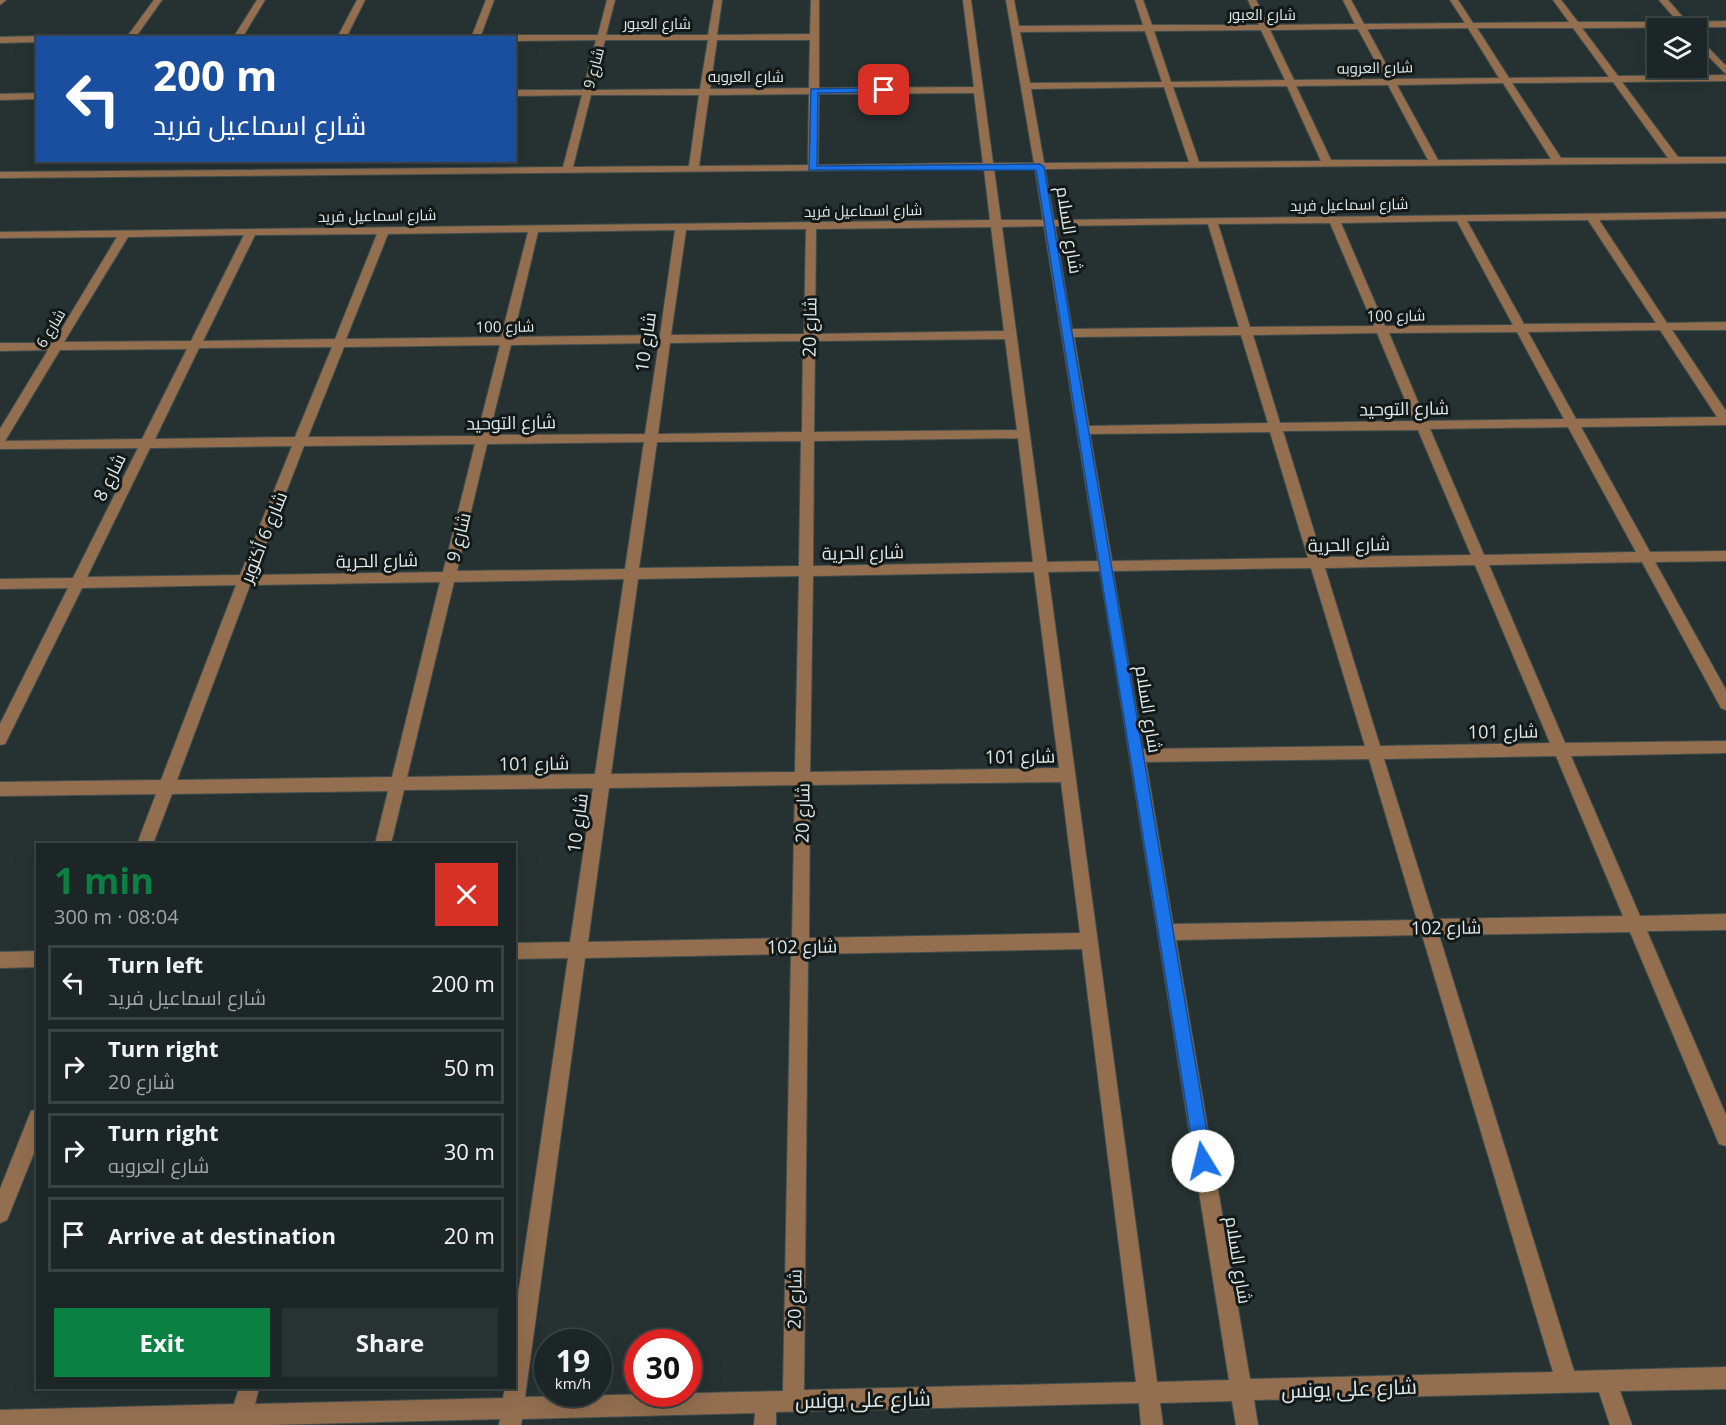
<!DOCTYPE html>
<html lang="en">
<head>
<meta charset="utf-8">
<style>
	body { margin:0; font-family:"Open Sans",Cairo,sans-serif; background:#293232; color:#f1f3f6; height:100vh; display:flex; flex-direction:column; font-size:22px; white-space:nowrap }
	* { box-sizing:border-box; margin:0 }
	p { font-size:20px; color:#a0a5a7 }
	.icon { flex:none; width:33px; height:33px; fill:none; stroke:currentColor; stroke-width:2; stroke-linecap:round; stroke-linejoin:round }
	.map { position:relative; flex:1; overflow:hidden }
	.side { position:absolute; left:36px; top:843px; width:480px; height:546px; display:flex; flex-direction:column; background:#1c2626; border-radius:0px; box-shadow:0 6px 24px #0002,0 0 0 2px #3a4343 }
	.side>* { flex:none }
	.banner { position:absolute; left:36px; top:36px; width:480px; height:126px; border-radius:0px; box-shadow:0 6px 24px #0002,0 0 0 2px #3a4343; background:#1a4fa0; color:#fff; overflow:hidden }
	.controls { position:absolute; left:1647px; top:18px; display:grid; gap:12px }
	.controls a { display:grid; place-items:center; width:60px; height:60px; border-radius:0px; background:#1c2626; box-shadow:0 6px 24px #0002,0 0 0 2px #3a4343; font-size:30px }
	.speed { position:absolute; left:534px; top:1329px; display:flex; gap:12px; font-size:30px; font-weight:700; text-align:center }
	.speed>* { display:grid; place-content:center; width:78px; height:78px; border-radius:50%; background:#1c2626; box-shadow:0 6px 24px #0002,0 0 0 2px #3a4343; line-height:1 }
	.speed small { font-size:15px; font-weight:400 }
	.speed .limit { border:9px solid #d22; background:#fff; color:#111 }
	.pin { position:absolute; display:grid; place-items:center; width:51px; height:51px; color:#fff; margin:-26px; border-radius:12px; box-shadow:0 3px 9px #0006 }
	.me { position:absolute; width:66px; margin:-33px; rotate:351deg; stroke-linejoin:round; filter:drop-shadow(0 0 4px #0008) }
	.turn { display:flex; align-items:center; gap:21px; height:126px; padding:0 18px; font-size:27px }
	.turn .icon { width:78px; height:78px; stroke-width:2.5 }
	.turn b { display:block; font-size:42px; line-height:51px }
	.round { display:grid; place-items:center; flex:none; width:63px; height:63px; border-radius:0px; background:#293232 }
	.overview { display:flex; align-items:center; justify-content:space-between; height:102px; padding:0 18px }
	h1 { font-size:36px; font-weight:700; line-height:45px; color:#0b8043 }
	.action { display:flex; gap:12px; margin-top:auto; padding:12px 18px }
	.action a { flex:1; height:69px; border-radius:0px; background:#0b8043; color:#fff; font-size:24px; font-weight:700; line-height:69px; text-align:center }
	.action a+a { background:#293232; color:#f1f3f6 }
	ul { padding:0; list-style:none }
	li { display:flex; align-items:center; gap:18px; height:75px; margin:0 12px 9px; padding:0 6px; border:3px solid #3a4343; border-radius:0px }
	li div { flex:1 }
	li b { display:block; font-size:22px }
	li em { font-style:normal }
	.map>svg:first-child { display:block }
	.lines { fill:none; stroke-linecap:round; stroke-linejoin:round }
	.minor-casing { stroke:#444f4f; stroke-width:2 }
	.minor { fill:#936f50; fill-rule:evenodd }
	.route { fill:#1a73e8; stroke:#114b97; stroke-width:1.5 }
	.labels { text-anchor:middle; dominant-baseline:central; stroke-width:6; stroke-linejoin:round; paint-order:stroke }
	.far-street-label { font-size:15px; fill:#e0e8e8; stroke:#131919 }
	.street-label { font-size:18px; fill:#e0e8e8; stroke:#131919 }
	.near-street-label { font-size:21px; fill:#e0e8e8; stroke:#131919 }
</style>
</head>
<body>
<div class="map">
<svg width="1726" height="1425" viewBox="0 0 1726 1425">
	<rect width="100%" height="100%" fill="#263232"/>
	<g class="lines">
		<g class="minor-casing">
			<g id="minor">
				<path d="M0,0H6L0,5Z"/>
				<path d="M154,0H162L135,38H126Z"/>
				<path d="M257,0H265L242,38H233Z"/>
				<path d="M357,0H365L346,38H337Z"/>
				<path d="M486,0H494L480,38H471Z"/>
				<path d="M607,0H615L606,35H708L714,0H722L717,35L810,34L811,0H819V88L974,87L963,0H971L993,163H1034L1006,0H1014L1019,26L1143,25L1135,0H1143L1152,25H1259L1248,0H1256L1268,25L1355,24L1343,0H1351L1364,24L1465,23L1450,0H1458L1473,23L1569,22L1553,0H1561L1578,22H1678L1659,0H1668L1687,22L1726,21V27L1582,28L1618,76L1726,75V81L1622,82L1678,157H1726V163L1045,169L1054,220L1726,212V218L1599,220L1667,323L1726,322V330H1672L1726,411V425L1581,427L1650,552L1726,551V561L1655,562L1726,690V710L1721,708L1642,562L1489,565L1565,743L1726,741V753L1571,756L1640,916L1726,914V930L1647,931L1726,1115V1146L1719,1144L1630,932L1439,935L1574,1371L1726,1367V1389L1620,1391L1632,1425H1610L1599,1392L1254,1400L1258,1425H1236L1232,1401L1160,1403L1163,1425H1141L1139,1403L776,1412V1425H754L755,1413L522,1419L521,1425H499L500,1419L268,1425H0V1410L234,1404L239,1388H259L255,1404L503,1398L505,1388H514V1322L568,958L514,959V943L570,942L593,788L404,790L391,844H375L388,791L172,794L153,844H137L156,794L0,796V782L161,780L236,585L82,588L5,744L0,745V724L68,588L0,589V579L73,578L138,448L0,449V429L48,350L0,351V343H53L117,237L0,238V232L990,220L984,169L0,178V172L563,167L582,95L514,96V90H583L596,40L514,41V38H497L501,35H598ZM1468,28L1499,78L1394,79L1367,29ZM1477,28H1573L1609,77L1509,78ZM1358,29L1385,79L1294,80L1270,30ZM1261,30L1285,80L1171,82L1154,31ZM1145,31L1162,82L1030,83L1020,32ZM605,40H708L700,89L592,90ZM717,40H810L809,88L710,89ZM1613,82L1668,158H1561L1512,83ZM1503,83L1551,159L1438,160L1397,85ZM1388,85L1428,160H1331L1296,86ZM1287,86L1321,161L1199,162L1173,87ZM1164,87L1189,162L1044,163L1031,89ZM974,93L983,163L818,165L819,94ZM809,94L808,165L699,166L709,95ZM591,95H699L689,166L573,167ZM994,169H1035L1043,220H1001ZM1588,220L1656,323L1524,324L1467,221ZM1457,221L1513,325L1385,326L1341,223ZM1330,223L1374,326L1250,327L1218,224ZM1208,224L1239,327L1072,329L1055,226ZM1044,226L1098,561L1047,562L1002,227ZM991,227L1004,331L815,334L816,229ZM806,229L804,334L671,335L686,230ZM675,230L660,335L513,337L538,232ZM528,232L501,337L346,339L388,234ZM377,234L335,339L203,341L255,235ZM244,235L191,341L64,342L128,237ZM1660,330L1717,417L1576,419L1528,332ZM1517,332L1564,419L1426,421L1389,333ZM1377,333L1414,421L1280,423L1253,335ZM1241,335L1268,423L1089,426L1074,337ZM1005,339L1017,430L814,432L815,341ZM803,341L802,432L658,434L670,343ZM659,343L645,434L489,435L511,345ZM500,345L477,436L308,437L344,347ZM332,347L295,437L155,439L199,348ZM187,349L142,439L5,441L60,350ZM1568,427L1636,552L1484,555L1430,429ZM1418,430L1471,555L1322,557L1283,431ZM1270,432L1308,558L1112,561L1090,434ZM1018,438L1033,562L813,566L814,441ZM801,441L799,566L639,568L657,442ZM644,442L625,569L457,571L487,444ZM475,444L443,572L254,575L304,446ZM292,446L240,575L87,577L150,448ZM1475,565L1550,743L1380,746L1325,568ZM1311,568L1365,746L1143,749L1113,571ZM1100,571L1229,1380L1157,1382L1048,572ZM1034,572L1059,768L810,772L813,576ZM799,576L795,772L611,774L638,579ZM624,579L595,774L407,777L454,582ZM440,582L392,777L177,780L250,585ZM1556,756L1623,916L1434,919L1384,759ZM1369,759L1417,920L1173,924L1146,762ZM1061,782L1080,933L809,938L810,785ZM795,785L792,938L588,942L609,788ZM1422,935L1553,1372L1250,1379L1176,940ZM1082,949L1136,1382L804,1390L808,954ZM791,954L783,1391L525,1397L585,958Z"/>
				<path d="M1696,35L1726,66V74L1696,44Z"/>
				<path d="M0,37L38,36L41,38H38V42L0,43Z"/>
				<path d="M38,93V99L0,100V94Z"/>
				<path d="M38,951V967L0,968V952Z"/>
				<path d="M38,1109V1143L7,1220L0,1223V1189L31,1111Z"/>
			</g>
		</g>
		<use href="#minor" class="minor"/>
	</g>
	<path class="route" d="M884,88L889,90L887,92L818,93L817,166L1040,164L1044,167L1212,1161L1210,1167L1203,1170L1197,1167L1195,1161L1036,170H809L811,89Z"/>
	<g class="labels">
		<g class="far-street-label">
			<text x="1262" y="14">شارع العبور</text>
			<text x="657" y="23">شارع العبور</text>
			<text transform="translate(1375 67) rotate(-1)">شارع العروبه</text>
			<text transform="translate(593 68) rotate(-75)">شارع 9</text>
			<text x="746" y="76">شارع العروبه</text>
			<text transform="translate(1349 204) rotate(-1)">شارع اسماعيل فريد</text>
			<text transform="translate(863 210) rotate(-1)">شارع اسماعيل فريد</text>
			<text transform="translate(377 215) rotate(-1)">شارع اسماعيل فريد</text>
			<text transform="translate(1396 315) rotate(-1)">شارع 100</text>
			<text transform="translate(505 326) rotate(-1)">شارع 100</text>
			<text transform="translate(50 328) rotate(-59)">شارع 6</text>
		</g>
		<g class="street-label">
			<text transform="translate(1070 230) rotate(81)">شارع السلام</text>
			<text transform="translate(809 327) rotate(-89)">شارع 20</text>
			<text transform="translate(645 342) rotate(-82)">شارع 10</text>
			<text transform="translate(1404 408) rotate(-1)">شارع التوحيد</text>
			<text transform="translate(511 422) rotate(-1)">شارع التوحيد</text>
			<text transform="translate(109 477) rotate(-64)">شارع 8</text>
			<text transform="translate(263 537) rotate(-68)">شارع 6 أكتوبر</text>
			<text transform="translate(458 537) rotate(-76)">شارع 9</text>
			<text transform="translate(1349 544) rotate(-1)">شارع الحرية</text>
			<text transform="translate(863 552) rotate(-1)">شارع الحرية</text>
			<text transform="translate(377 560) rotate(-1)">شارع الحرية</text>
			<text transform="translate(1149 709) rotate(81)">شارع السلام</text>
			<text transform="translate(1503 731) rotate(-1)">شارع 101</text>
			<text transform="translate(1020 756) rotate(-1)">شارع 101</text>
			<text transform="translate(534 763) rotate(-1)">شارع 101</text>
			<text transform="translate(802 813) rotate(-89)">شارع 20</text>
			<text transform="translate(577 823) rotate(-82)">شارع 10</text>
			<text transform="translate(1446 927) rotate(-1)">شارع 102</text>
			<text transform="translate(802 946) rotate(-1)">شارع 102</text>
			<text transform="translate(1239 1260) rotate(81)">شارع السلام</text>
			<text transform="translate(794 1299) rotate(-89)">شارع 20</text>
		</g>
		<g class="near-street-label">
			<text transform="translate(1349 1388) rotate(-2)">شارع على يونس</text>
			<text transform="translate(863 1399) rotate(-1)">شارع على يونس</text>
		</g>
	</g>
</svg>
<div class="controls">
<a><svg class="icon" aria-label="layers" viewBox="0 0 24 24"><path d="M12 4l9 5-9 5-9-5zM3 14l9 5 9-5"/></svg></a>
</div>
<div class="speed"><div>19<small>km/h</small></div><div class="limit">30</div></div>
<div class="pin" style="left:884px;top:90px;background:#d93025"><svg class="icon" aria-label="arrive" viewBox="0 0 24 24"><path d="M6 21V4h12l-3 4 3 4H6"/></svg></div>
<svg class="me" style="left:1203px;top:1161px" viewBox="-20 -20 40 40"><circle r="19" fill="#fff"/><path d="M0-13L10 11 0 6-10 11z" fill="#1a73e8"/></svg>
<div class="banner">
<div class="turn"><svg class="icon" aria-label="left" viewBox="0 0 24 24"><path d="M17 20v-9H6M10 6l-5 5 5 5"/></svg><div><b>200 m</b>شارع اسماعيل فريد</div></div>
</div>
<section class="side">
<div class="overview"><div><h1>1 min</h1><p>300 m · 08:04</p></div><a class="round" style="background:#d93025;color:#fff"><svg class="icon" aria-label="close" viewBox="0 0 24 24"><path d="M6 6l12 12M18 6L6 18"/></svg></a></div>
<ul>
<li><svg class="icon" aria-label="left" viewBox="0 0 24 24"><path d="M17 20v-9H6M10 6l-5 5 5 5"/></svg><div><b>Turn left</b><p>شارع اسماعيل فريد</p></div><em>200 m</em></li>
<li><svg class="icon" aria-label="right" viewBox="0 0 24 24"><path d="M7 20v-9h11M14 6l5 5-5 5"/></svg><div><b>Turn right</b><p>شارع 20</p></div><em>50 m</em></li>
<li><svg class="icon" aria-label="right" viewBox="0 0 24 24"><path d="M7 20v-9h11M14 6l5 5-5 5"/></svg><div><b>Turn right</b><p>شارع العروبه</p></div><em>30 m</em></li>
<li><svg class="icon" aria-label="arrive" viewBox="0 0 24 24"><path d="M6 21V4h12l-3 4 3 4H6"/></svg><div><b>Arrive at destination</b></div><em>20 m</em></li>
</ul>
<div class="action"><a>Exit</a><a>Share</a></div>
</section>
</div>
</body>
</html>
